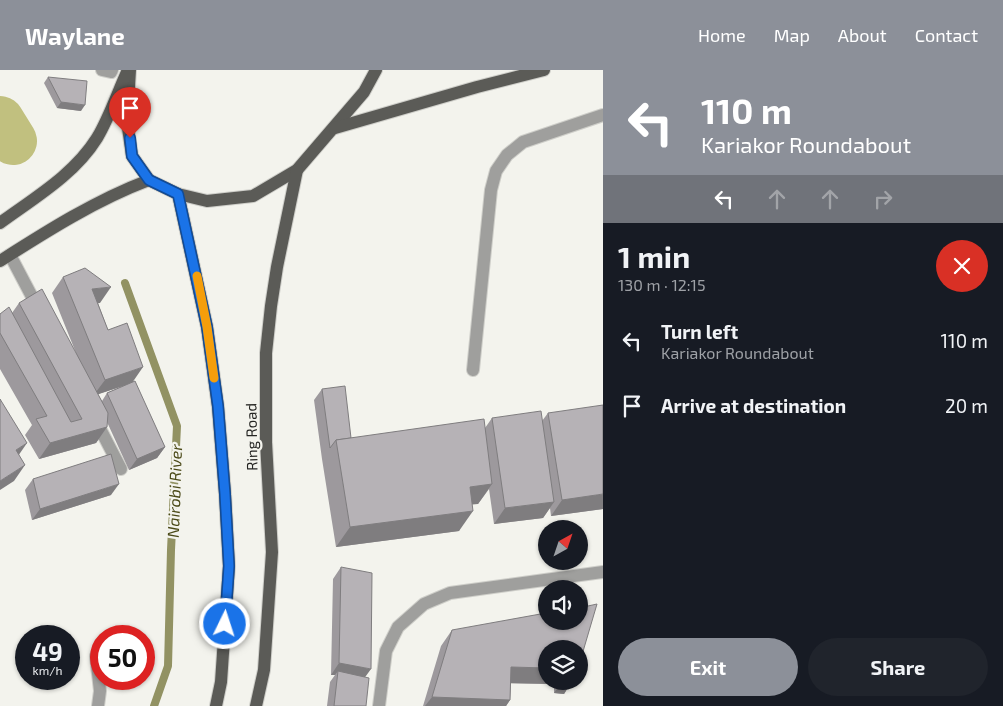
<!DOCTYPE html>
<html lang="en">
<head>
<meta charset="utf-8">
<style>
	body { margin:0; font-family:"Exo 2",sans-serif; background:#20242c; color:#f1f3f6; height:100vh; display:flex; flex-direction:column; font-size:19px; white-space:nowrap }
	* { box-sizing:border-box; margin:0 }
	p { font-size:16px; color:#9ea1a6 }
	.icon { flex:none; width:28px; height:28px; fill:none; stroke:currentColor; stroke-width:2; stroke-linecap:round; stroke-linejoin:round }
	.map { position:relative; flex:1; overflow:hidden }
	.panel { display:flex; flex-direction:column; background:#171b24; width:400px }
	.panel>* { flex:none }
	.banner { background:#8c9099; color:#fff; overflow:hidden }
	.needle { width:32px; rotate:40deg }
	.controls { position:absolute; left:538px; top:450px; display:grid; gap:10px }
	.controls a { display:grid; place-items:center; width:50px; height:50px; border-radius:50%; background:#171b24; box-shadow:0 1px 4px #0004; font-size:25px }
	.speed { position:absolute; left:15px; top:555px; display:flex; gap:10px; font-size:25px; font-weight:700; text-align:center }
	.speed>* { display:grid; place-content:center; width:65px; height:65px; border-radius:50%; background:#171b24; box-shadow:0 1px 4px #0004; line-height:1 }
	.speed small { font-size:12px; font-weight:400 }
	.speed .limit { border:8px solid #d22; background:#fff; color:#111 }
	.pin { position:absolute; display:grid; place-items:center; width:42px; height:42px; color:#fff; margin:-51px -21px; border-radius:50% 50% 50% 0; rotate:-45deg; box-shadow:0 0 5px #0007 }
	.pin .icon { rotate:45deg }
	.me { position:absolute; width:55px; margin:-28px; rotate:4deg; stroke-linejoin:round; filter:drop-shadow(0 0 4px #0008) }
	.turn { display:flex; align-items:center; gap:18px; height:105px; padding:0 15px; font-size:22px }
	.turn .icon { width:65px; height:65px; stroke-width:2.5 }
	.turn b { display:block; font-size:35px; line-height:42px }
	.lanes { display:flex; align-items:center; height:48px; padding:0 15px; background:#0003; justify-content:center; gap:25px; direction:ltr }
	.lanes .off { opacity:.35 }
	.round { display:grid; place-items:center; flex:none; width:52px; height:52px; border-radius:26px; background:#20242c }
	.head { display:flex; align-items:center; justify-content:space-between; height:85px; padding:0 15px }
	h1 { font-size:30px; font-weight:700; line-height:38px }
	.action { display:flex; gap:10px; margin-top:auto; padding:10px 15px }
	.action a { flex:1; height:58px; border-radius:30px; background:#8c9099; color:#fff; font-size:20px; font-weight:700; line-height:58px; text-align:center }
	.action a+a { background:#20242c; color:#f1f3f6 }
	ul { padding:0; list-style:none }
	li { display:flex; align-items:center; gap:15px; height:65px; padding:0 15px }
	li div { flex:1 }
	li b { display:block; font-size:19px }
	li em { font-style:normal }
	header { display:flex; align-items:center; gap:30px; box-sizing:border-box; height:70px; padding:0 25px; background:#8c9099; color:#fff }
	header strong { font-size:24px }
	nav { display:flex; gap:28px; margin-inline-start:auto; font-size:18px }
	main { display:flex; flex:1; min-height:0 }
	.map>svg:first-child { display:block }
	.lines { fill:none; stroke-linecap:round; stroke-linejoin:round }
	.stream { stroke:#929263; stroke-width:8 }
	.river { stroke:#c1c07f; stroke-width:48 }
	.minor-casing { stroke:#cecec9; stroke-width:14 }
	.major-casing { stroke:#cecec9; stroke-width:14 }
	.minor { stroke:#9f9f9d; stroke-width:12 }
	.major { stroke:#5b5b57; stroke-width:12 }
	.wall { fill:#9d999d; fill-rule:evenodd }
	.shaded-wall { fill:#7f7d7f }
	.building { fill:#b6b2b6; stroke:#7f7d7f }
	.route-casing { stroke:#114b97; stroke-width:12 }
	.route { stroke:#1a73e8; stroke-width:9 }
	.slow { stroke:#f59e0b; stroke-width:9 }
	.labels { text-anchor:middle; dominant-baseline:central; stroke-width:4.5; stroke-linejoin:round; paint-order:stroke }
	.street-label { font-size:15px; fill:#252523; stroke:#f3f3ed }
	.water-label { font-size:16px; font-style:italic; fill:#4a4917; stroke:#f3f3ed }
</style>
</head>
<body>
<header>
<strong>Waylane</strong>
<nav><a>Home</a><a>Map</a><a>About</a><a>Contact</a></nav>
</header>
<main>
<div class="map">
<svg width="603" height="636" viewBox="0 0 603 636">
	<rect width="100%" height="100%" fill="#f3f3ed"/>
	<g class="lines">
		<path class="stream" d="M125,213L177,356L171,480L168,596L154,636"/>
		<path class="river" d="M0,50L13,71"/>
		<g class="minor-casing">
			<g id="minor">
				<path d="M102,0L111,2L112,0"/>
				<path d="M10,185L39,240"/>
				<path d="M473,300L491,120L496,101L507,85L523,72L603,45"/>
				<path d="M95,349L121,399"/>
				<path d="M96,586L100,621L98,636"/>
				<path d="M379,636L386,581L398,557L424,534L450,523L603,502"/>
			</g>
		</g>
		<g class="major-casing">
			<g id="major">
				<path d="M130,0L127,51L132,86L149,110L178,124L207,131L253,126L297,100L364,22L376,0"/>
				<path d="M335,58L477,17L544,0"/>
				<path d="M178,124L207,257L218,337L225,424L229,496L221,612L216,636"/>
				<path d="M0,153C34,128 74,105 97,68C109,48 117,24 127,2"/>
				<path d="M0,191C47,161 96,130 149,110"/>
				<path d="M256,636L264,600L272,482L266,372V283L271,236L277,197L297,100"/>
			</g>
		</g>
		<use href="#minor" class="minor"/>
		<use href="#major" class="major"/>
	</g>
	<g class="wall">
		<path d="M48,7L81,41L57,38L44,13Z"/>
		<path d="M63,207L100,233H98L108,260L165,377L157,388L129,400L107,352V357L96,373L39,389L25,365L32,355L0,299V244L12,243L19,233L76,283L52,223ZM123,316L107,323L102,331L98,324Z"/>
		<path d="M322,319L351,368L485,358L492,348L542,351L548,343L603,439L551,446L550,438L543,448L494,454L489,419L478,434H472L459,461L336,477L322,389L314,330Z"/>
		<path d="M33,409L111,425L32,450L25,420Z"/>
		<path d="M341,497L365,607L366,636H327L330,612L335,605H331L333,509Z"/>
		<path d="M452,560L579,579L546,611H572L564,624L554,623V614L511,613L510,630L506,636H423L441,576Z"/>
	</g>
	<g class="shaded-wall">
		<path d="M61,32L85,35L81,41L57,38Z"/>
		<path d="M111,217L100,233L81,235L92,219Z"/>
		<path d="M143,297L132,313L93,326L105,310Z"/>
		<path d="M107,357L96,373L39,389L50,373Z"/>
		<path d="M27,373L16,389V380Z"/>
		<path d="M165,377L157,388L129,400L137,389Z"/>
		<path d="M25,395L14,411L0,420V411Z"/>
		<path d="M119,414L111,425L32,450L40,439Z"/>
		<path d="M492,414L478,434L456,436L470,417Z"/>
		<path d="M603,424V439L551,446L562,430Z"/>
		<path d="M554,432L543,448L494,454L505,438Z"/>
		<path d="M473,441L459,461L336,477L350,457Z"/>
		<path d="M339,593L371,599L363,610L338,601L335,605H331Z"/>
		<path d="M511,597L546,598V611H556L554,614L500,613Z"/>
		<path d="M562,611H572L564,624L554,623Z"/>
		<path d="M432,627L510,630L506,636H425Z"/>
	</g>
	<g class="building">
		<path d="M48,7L87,11L85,35L61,32Z"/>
		<path d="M85,198L111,217L92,219L108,260L127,253L143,297L105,310L63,207Z"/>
		<path d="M42,219L108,343L107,357L50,373L36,349L47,346L0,263V244L9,237L71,352L82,349L19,233Z"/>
		<path d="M135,311L165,377L137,389L107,323Z"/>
		<path d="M345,316L351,368L336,370L330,378L322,319Z"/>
		<path d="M0,329L27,373L16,380L25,395L0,411Z"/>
		<path d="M603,335V424L562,430L548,343Z"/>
		<path d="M541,341L554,432L505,438L492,348Z"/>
		<path d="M484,349L492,414L470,417L473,441L350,457L336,370Z"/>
		<path d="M111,384L119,414L40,439L33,409Z"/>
		<path d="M341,497L372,503L371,599L339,593Z"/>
		<path d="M597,534L579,595V579H546V598L511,597L510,630L432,627L452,560L546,543V551H579V538Z"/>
		<path d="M338,601L369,608L366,636H334Z"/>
	</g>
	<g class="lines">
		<g class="route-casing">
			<path id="route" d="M130,68L132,86L149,110L178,124L207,257L218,336L225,424L229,496L225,554"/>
		</g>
		<use href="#route" class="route"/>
		<path class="slow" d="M197,206L207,257L214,308"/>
	</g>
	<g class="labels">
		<g class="street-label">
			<text transform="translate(251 367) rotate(-91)">Ring Road</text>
		</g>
		<g class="water-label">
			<text transform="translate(174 421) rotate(-88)">Nairobi River</text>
		</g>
	</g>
</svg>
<div class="controls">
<a><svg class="needle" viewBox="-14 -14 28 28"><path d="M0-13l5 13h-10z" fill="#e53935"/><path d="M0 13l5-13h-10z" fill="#9ea1a6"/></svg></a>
<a><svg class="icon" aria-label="sound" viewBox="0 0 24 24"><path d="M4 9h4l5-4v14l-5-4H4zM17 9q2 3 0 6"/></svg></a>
<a><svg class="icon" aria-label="layers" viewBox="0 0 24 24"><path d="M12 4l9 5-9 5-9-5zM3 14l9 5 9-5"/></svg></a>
</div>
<div class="speed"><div>49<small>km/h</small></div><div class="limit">50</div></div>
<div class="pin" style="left:130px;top:68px;background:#d93025"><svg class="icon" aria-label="arrive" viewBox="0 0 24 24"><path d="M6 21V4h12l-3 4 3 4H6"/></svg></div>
<svg class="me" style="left:225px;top:554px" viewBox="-20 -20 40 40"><circle r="17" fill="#1a73e8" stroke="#fff" stroke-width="3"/><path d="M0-11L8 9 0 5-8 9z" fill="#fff"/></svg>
</div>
<section class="panel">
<div class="banner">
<div class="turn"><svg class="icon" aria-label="left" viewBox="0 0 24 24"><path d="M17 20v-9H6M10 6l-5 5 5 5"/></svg><div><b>110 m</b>Kariakor Roundabout</div></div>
<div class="lanes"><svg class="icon" aria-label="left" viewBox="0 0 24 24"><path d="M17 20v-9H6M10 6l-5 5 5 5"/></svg><svg class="icon off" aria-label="ahead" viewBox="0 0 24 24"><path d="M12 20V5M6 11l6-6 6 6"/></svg><svg class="icon off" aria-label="ahead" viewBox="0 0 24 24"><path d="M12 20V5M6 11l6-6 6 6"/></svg><svg class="icon off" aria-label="right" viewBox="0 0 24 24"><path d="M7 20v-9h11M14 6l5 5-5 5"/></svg></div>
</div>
<div class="head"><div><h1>1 min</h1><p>130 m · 12:15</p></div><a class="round" style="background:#d93025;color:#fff"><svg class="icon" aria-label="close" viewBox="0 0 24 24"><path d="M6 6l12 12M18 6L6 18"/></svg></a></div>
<ul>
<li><svg class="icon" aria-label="left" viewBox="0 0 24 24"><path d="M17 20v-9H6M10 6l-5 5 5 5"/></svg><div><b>Turn left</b><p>Kariakor Roundabout</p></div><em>110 m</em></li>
<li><svg class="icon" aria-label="arrive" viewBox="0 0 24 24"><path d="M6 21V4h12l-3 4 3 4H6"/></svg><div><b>Arrive at destination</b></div><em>20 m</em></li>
</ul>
<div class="action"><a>Exit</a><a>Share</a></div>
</section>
</main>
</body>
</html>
